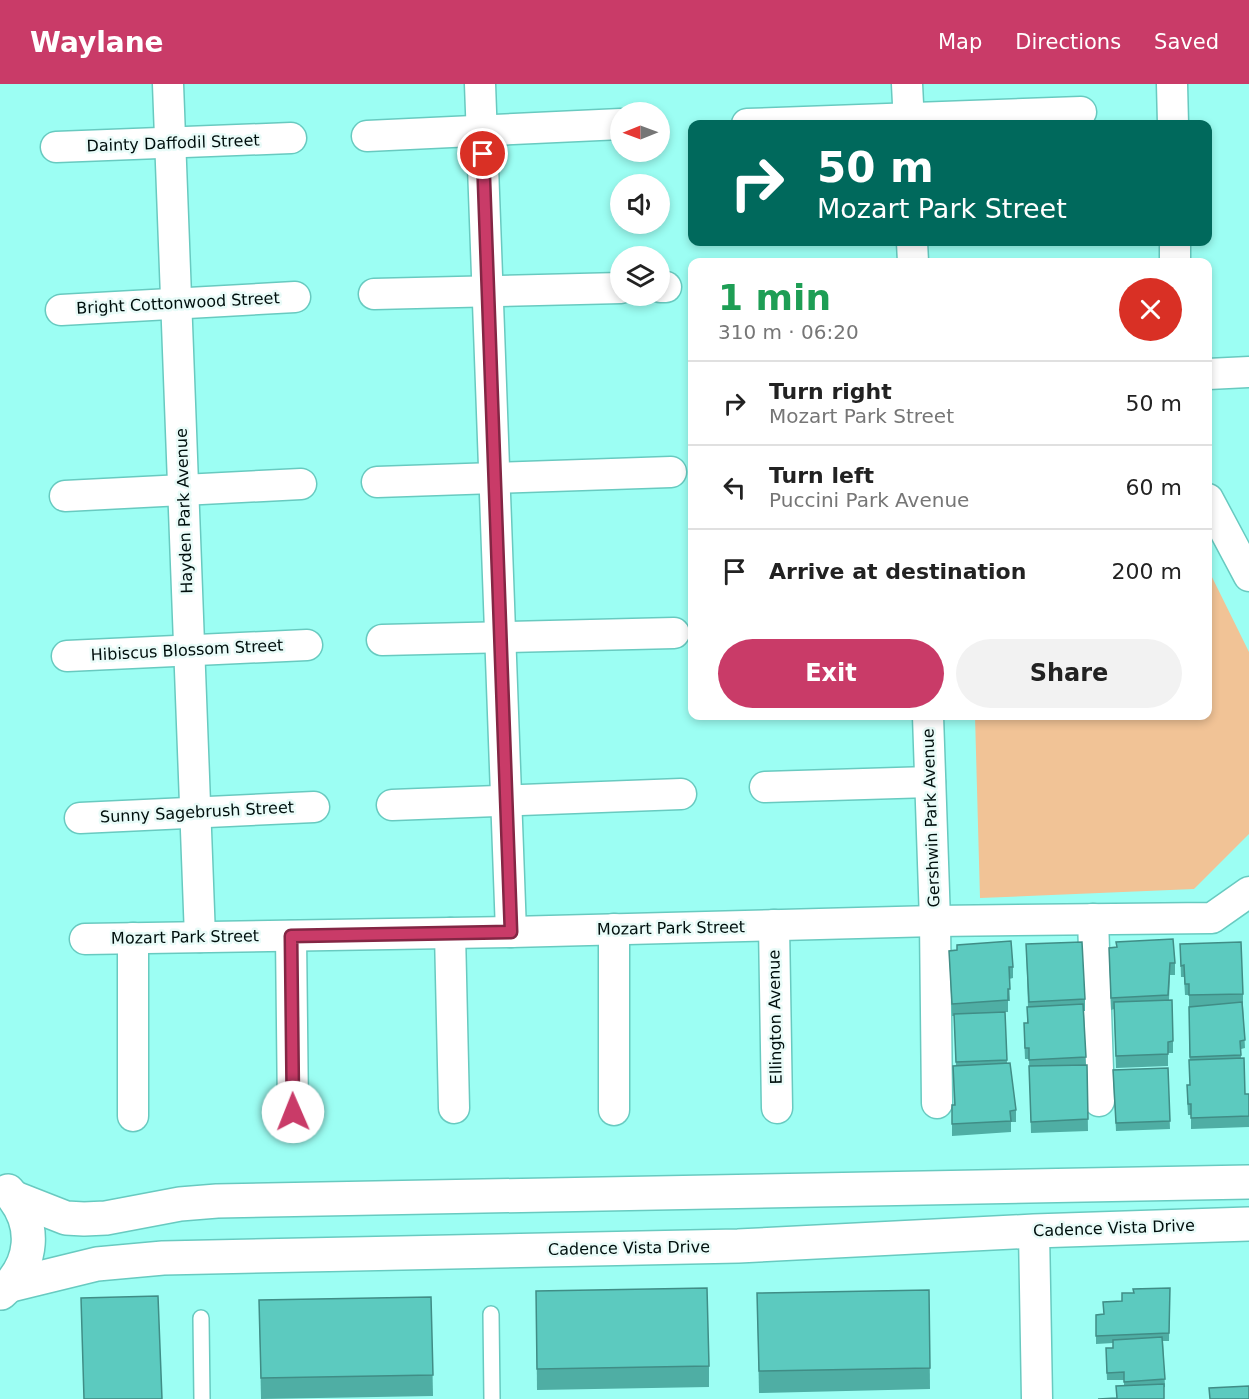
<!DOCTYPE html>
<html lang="en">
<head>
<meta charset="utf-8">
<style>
	body { margin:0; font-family:"DejaVu Sans",sans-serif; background:#f2f2f2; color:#222; height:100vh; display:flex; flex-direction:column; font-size:22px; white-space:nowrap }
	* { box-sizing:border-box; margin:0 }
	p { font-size:20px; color:#767676 }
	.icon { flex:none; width:33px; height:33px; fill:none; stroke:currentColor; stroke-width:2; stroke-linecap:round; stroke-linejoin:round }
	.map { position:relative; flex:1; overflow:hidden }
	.drawer { position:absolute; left:688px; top:174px; width:524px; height:462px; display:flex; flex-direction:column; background:#fff; border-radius:12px; box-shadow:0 3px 9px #0003 }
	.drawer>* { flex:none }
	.guide { position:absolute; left:688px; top:36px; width:524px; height:126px; border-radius:12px; box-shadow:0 3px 9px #0003; background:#00695c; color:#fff; overflow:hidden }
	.needle { width:39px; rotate:269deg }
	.tools { position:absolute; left:610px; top:18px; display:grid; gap:12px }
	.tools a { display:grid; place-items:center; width:60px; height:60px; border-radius:50%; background:#fff; box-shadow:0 3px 9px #0003; font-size:30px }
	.pin { position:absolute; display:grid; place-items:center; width:51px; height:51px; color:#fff; margin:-26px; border:3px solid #fff; border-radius:50%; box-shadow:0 2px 6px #0007 }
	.me { position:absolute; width:66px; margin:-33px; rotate:359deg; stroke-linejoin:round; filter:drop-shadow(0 0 4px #0008) }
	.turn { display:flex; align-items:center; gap:21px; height:126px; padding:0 30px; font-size:27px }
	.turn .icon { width:78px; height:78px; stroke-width:2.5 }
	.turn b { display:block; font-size:42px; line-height:51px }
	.round { display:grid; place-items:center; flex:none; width:63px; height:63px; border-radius:32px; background:#f2f2f2 }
	.summary { display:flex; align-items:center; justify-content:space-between; height:102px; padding:0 30px }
	h1 { font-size:36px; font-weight:600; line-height:45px; color:#1e9e55 }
	.cta { display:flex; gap:12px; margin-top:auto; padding:12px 30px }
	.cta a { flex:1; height:69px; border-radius:36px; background:#c93b68; color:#fff; font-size:24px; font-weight:600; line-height:69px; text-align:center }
	.cta a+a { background:#f2f2f2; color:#222 }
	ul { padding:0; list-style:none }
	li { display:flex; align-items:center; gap:18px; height:84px; padding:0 30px; border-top:2px solid #e0e0e0 }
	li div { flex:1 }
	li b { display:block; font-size:22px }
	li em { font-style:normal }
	header { display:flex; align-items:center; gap:36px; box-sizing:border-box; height:84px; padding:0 30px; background:#c93b68; color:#fff }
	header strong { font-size:28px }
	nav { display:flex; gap:33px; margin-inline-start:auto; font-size:21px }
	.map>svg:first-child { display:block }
	.green { fill:#f1c396 }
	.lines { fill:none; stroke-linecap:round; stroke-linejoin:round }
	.lane-casing { stroke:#68cac0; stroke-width:18 }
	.street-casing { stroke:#68cac0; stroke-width:33 }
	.secondary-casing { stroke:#68cac0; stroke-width:36 }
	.lane { stroke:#fff; stroke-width:15 }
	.street { stroke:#fff; stroke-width:30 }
	.secondary { stroke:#fff; stroke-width:33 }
	.wall { fill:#4faea4 }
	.building { fill:#5ccabf; stroke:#408d86; stroke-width:1.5 }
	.route-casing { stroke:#832644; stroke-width:15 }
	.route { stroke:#c93b68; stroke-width:10 }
	.labels { text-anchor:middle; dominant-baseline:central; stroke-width:5; stroke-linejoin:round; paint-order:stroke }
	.street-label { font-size:16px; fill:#000f0d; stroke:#e9fbf8 }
</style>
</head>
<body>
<header>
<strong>Waylane</strong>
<nav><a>Map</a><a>Directions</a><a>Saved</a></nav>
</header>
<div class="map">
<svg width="1249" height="1315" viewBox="0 0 1249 1315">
	<rect width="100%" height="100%" fill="#9cfef3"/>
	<path class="green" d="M1208,485L1249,568V750L1194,805L980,814L975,632H1208Z"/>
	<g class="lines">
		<g class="lane-casing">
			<g id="lane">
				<path d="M491,1230L492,1315"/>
				<path d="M201,1234L202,1315"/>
			</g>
		</g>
		<g class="street-casing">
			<g id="street">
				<path d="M168,0L200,853"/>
				<path d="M480,0L511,848"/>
				<path d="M907,0L909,40"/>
				<path d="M1172,0L1173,40"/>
				<path d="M747,40L1081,28"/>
				<path d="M367,52L621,40"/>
				<path d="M56,63L291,54"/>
				<path d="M912,158L913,178"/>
				<path d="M1175,158V178"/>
				<path d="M660,203H666"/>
				<path d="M374,210L621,204"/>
				<path d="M61,226L295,213"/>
				<path d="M1208,290L1249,288"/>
				<path d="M377,398L671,388"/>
				<path d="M65,412L301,400"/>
				<path d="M1208,415L1249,492"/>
				<path d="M382,556L674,549"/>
				<path d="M67,572L307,561"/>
				<path d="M928,632L935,837L937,1019"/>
				<path d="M765,703L930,698"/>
				<path d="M392,721L681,710"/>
				<path d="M80,734L314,723"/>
				<path d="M1093,835L1099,1017"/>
				<path d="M774,841L777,1024"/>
				<path d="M614,845V1026"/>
				<path d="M450,849L454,1024"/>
				<path d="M291,852L293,1028"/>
				<path d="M133,854V1032"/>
				<path d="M85,855L511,848L935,837L1212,834L1249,808"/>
				<path d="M1034,1147L1037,1315"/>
			</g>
		</g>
		<g class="secondary-casing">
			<g id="secondary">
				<path d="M15,1114L66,1134L84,1135L106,1134L180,1120L217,1117L1249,1098"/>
				<path d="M11,1201L97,1180L163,1174L738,1162L1034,1147L1249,1140"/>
				<path d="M1,1209C34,1181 38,1140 8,1107"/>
			</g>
		</g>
		<use href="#lane" class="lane"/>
		<use href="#street" class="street"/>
		<use href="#secondary" class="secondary"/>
	</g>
	<g class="wall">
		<path d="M1026,860L1085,915V927H1084L1086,981H1087L1088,1047L1031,1049L1029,975H1025L1024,951V939H1027L1028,923Z"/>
		<path d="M1180,860L1243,910V921L1245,964L1241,965V974L1245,1010H1249V1043L1191,1045V1031H1188L1187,1013V1001H1190L1189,923H1196H1189V911H1185L1184,893H1181Z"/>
		<path d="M1109,864L1175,879V891H1170L1169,916L1173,957V969H1168V982L1116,984L1114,925L1111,926Z"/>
		<path d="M949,867L1013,883V894L1009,895L1010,917H1008V928H1005L1007,979L1016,1026V1038H1011V1048L952,1052V1021H954L953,982H956L954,932H952Z"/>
		<path d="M1168,984L1170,1045L1116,1047L1113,986Z"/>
		<path d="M1170,1204L1169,1257H1163L1165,1303L1117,1314L1124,1302V1296H1107L1106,1272L1113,1264V1259L1096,1260V1231L1104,1230L1134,1209Z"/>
		<path d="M929,1206L930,1305L759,1309L757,1209Z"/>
		<path d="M536,1207L709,1282V1303L537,1306Z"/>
		<path d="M431,1213L433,1312L261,1315L259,1216Z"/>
	</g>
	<g class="building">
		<path d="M1173,855L1175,879H1170L1168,911L1111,914L1109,864L1117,863L1116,858Z"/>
		<path d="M1011,857L1013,883H1009L1010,905H1008V916L952,920L949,867L957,866V861Z"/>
		<path d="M1082,858L1085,915L1029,918L1026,860Z"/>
		<path d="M1241,858L1243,910L1189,911V900H1185L1184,881L1181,882L1180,860Z"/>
		<path d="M1172,916L1173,957L1168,958V970L1116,972L1114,918Z"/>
		<path d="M1242,918L1245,956L1240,957L1241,971L1190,973L1189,923Z"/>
		<path d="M1083,920L1086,973L1029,976V964H1025L1024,939H1028L1027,923Z"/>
		<path d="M1005,928L1007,976L956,978L954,930Z"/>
		<path d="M1244,974L1245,1010H1249V1032L1191,1034V1020H1188L1187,1001H1190L1189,976Z"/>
		<path d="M1010,979L1016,1026L1010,1027L1011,1037L952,1040V1021H955L953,982Z"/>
		<path d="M1087,981L1088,1035L1031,1038L1029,982Z"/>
		<path d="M1168,984L1170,1037L1116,1039L1113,986Z"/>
		<path d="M707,1204L709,1282L537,1285L536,1207Z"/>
		<path d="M1170,1204L1169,1249L1096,1252V1231L1104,1230L1103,1218L1122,1217V1209H1134L1133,1205Z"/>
		<path d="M929,1206L930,1284L759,1287L757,1209Z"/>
		<path d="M158,1212L162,1315H84L81,1214Z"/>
		<path d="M431,1213L433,1291L261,1294L259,1216Z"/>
		<path d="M1162,1253L1165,1295L1124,1298V1288L1107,1289L1106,1264H1113V1256Z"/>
		<path d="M1164,1300V1315H1098L1117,1314L1116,1302Z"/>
		<path d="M1249,1302V1315H1210L1209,1304Z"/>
	</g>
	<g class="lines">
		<g class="route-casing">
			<path id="route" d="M293,1028L291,852L511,848L483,70"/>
		</g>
		<use href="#route" class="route"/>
	</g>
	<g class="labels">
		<g class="street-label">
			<text transform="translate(173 59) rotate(-2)">Dainty Daffodil Street</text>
			<text transform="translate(178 219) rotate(-3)">Bright Cottonwood Street</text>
			<text transform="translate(184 427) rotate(-92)">Hayden Park Avenue</text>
			<text transform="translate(187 566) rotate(-3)">Hibiscus Blossom Street</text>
			<text transform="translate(197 728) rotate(-3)">Sunny Sagebrush Street</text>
			<text transform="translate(931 734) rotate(-92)">Gershwin Park Avenue</text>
			<text transform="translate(671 844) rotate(-1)">Mozart Park Street</text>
			<text transform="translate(185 853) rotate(-1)">Mozart Park Street</text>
			<text transform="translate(775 933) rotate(-91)">Ellington Avenue</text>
			<text transform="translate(1114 1144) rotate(-2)">Cadence Vista Drive</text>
			<text transform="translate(629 1164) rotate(-1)">Cadence Vista Drive</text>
		</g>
	</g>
</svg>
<div class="tools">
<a><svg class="needle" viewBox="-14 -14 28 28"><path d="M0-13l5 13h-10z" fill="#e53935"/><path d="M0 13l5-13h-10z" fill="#767676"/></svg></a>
<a><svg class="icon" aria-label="sound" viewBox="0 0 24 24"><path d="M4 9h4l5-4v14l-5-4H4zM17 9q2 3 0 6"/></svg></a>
<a><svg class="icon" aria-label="layers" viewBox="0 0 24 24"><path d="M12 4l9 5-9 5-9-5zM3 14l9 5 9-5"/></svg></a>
</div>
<div class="pin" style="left:483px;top:70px;background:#d93025"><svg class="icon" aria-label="arrive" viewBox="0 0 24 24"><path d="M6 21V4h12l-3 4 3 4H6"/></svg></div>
<svg class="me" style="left:293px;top:1028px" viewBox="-20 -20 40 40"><circle r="19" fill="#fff"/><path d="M0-13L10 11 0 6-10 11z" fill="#c93b68"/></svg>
<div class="guide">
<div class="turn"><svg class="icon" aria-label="right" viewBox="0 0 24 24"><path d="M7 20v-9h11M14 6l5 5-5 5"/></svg><div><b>50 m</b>Mozart Park Street</div></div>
</div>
<section class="drawer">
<div class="summary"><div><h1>1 min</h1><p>310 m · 06:20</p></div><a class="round" style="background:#d93025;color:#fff"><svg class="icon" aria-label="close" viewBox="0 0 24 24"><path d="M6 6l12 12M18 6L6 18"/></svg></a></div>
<ul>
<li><svg class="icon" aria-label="right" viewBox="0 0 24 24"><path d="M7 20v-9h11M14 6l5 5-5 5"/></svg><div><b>Turn right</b><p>Mozart Park Street</p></div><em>50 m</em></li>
<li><svg class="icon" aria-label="left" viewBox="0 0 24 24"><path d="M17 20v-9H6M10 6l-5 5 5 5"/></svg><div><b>Turn left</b><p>Puccini Park Avenue</p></div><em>60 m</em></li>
<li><svg class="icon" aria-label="arrive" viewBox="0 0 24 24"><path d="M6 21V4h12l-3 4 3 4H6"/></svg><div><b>Arrive at destination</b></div><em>200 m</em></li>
</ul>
<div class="cta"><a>Exit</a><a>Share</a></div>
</section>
</div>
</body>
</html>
